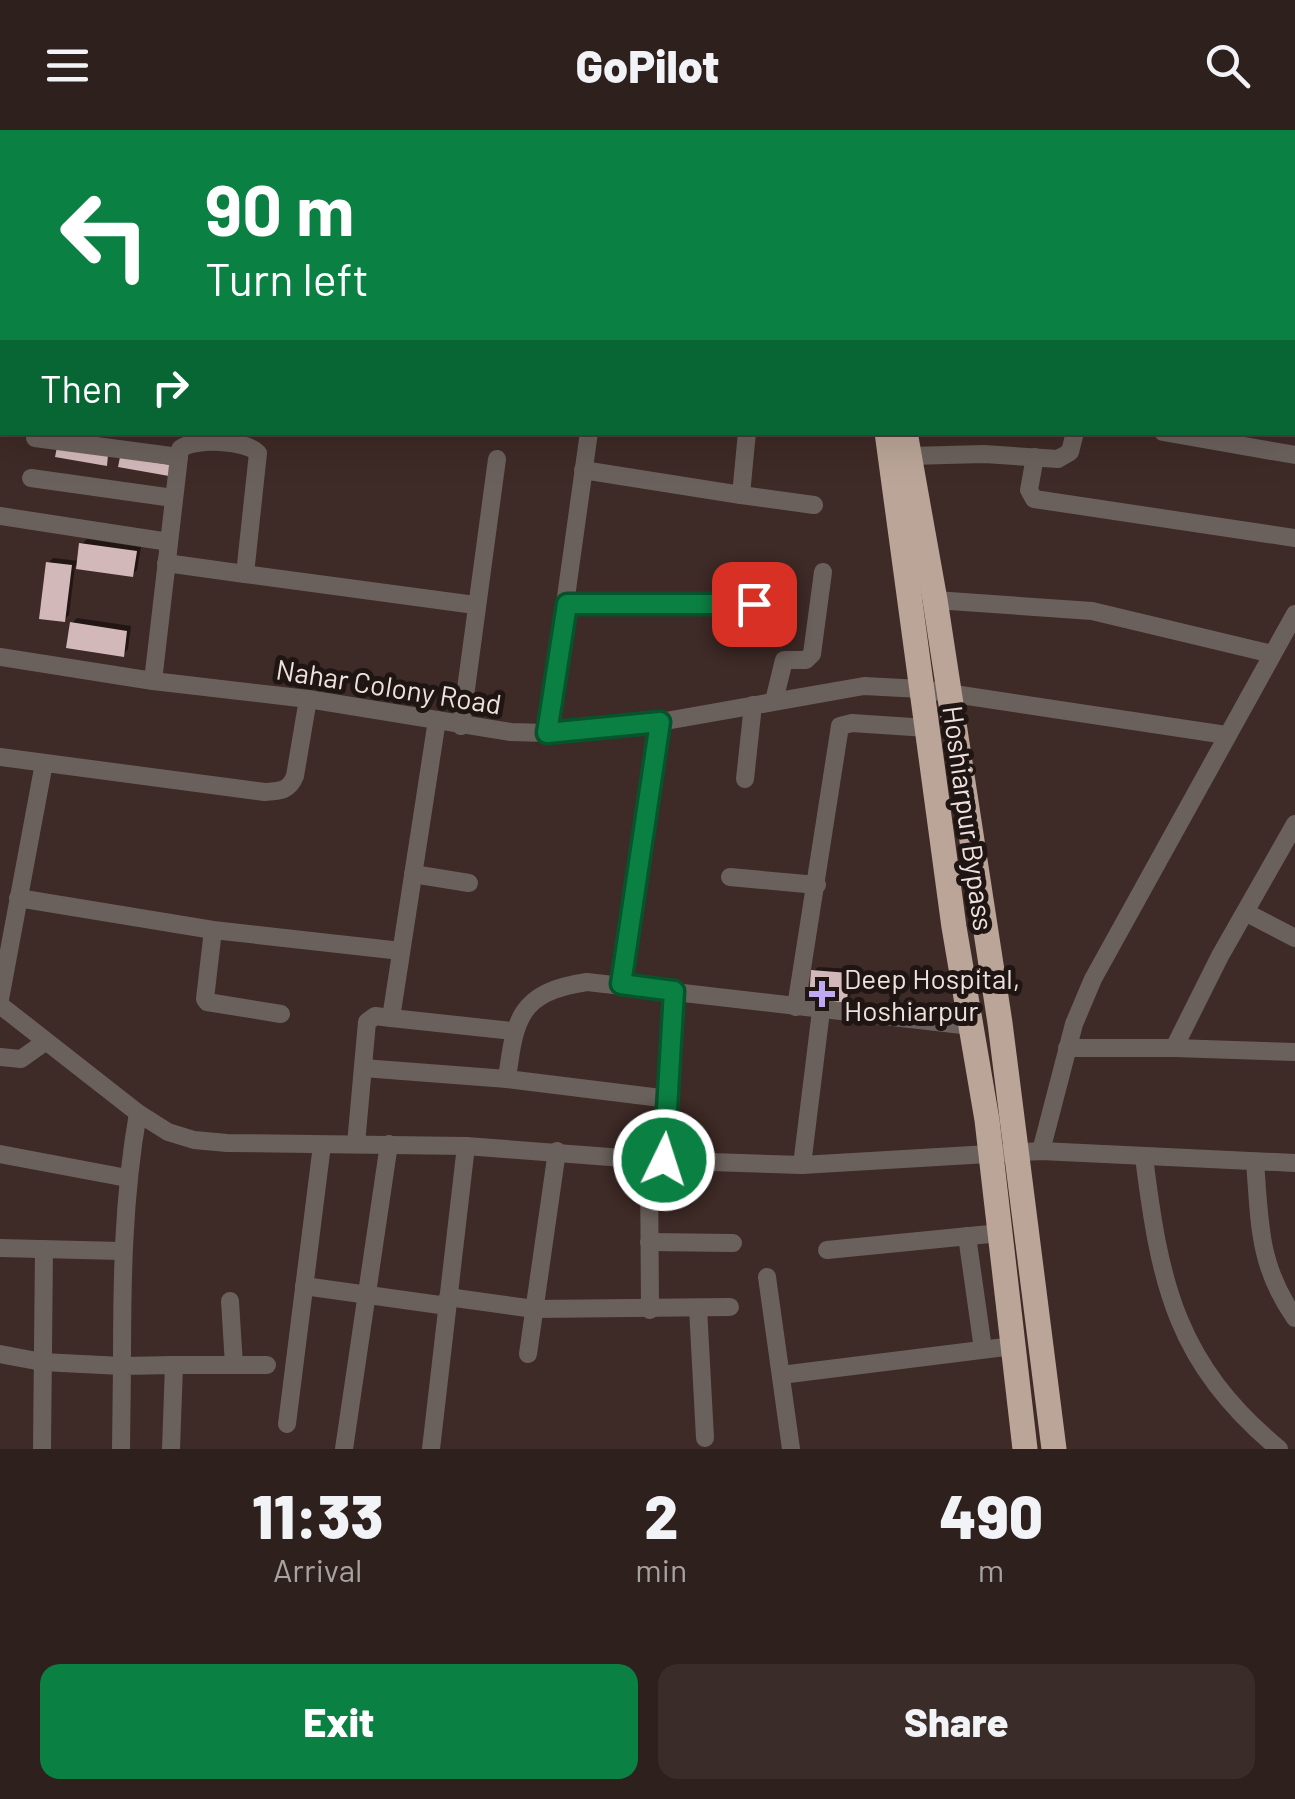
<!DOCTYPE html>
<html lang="en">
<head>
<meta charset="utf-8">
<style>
	body { margin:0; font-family:Barlow,sans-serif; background:#3a2d29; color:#f1f3f6; height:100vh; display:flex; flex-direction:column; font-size:38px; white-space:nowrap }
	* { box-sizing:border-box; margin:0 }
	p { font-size:32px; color:#a7a3a3 }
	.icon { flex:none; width:55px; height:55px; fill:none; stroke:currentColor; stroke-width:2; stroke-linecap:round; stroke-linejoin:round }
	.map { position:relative; height:1319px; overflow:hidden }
	.side { display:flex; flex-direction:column; background:#2e201c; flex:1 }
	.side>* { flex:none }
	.banner { position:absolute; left:0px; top:0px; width:1295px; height:305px; box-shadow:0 10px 40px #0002,0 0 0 2px #493e3b; background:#0b8043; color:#fff; overflow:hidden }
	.pin { position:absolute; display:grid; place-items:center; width:85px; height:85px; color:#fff; margin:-42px; border-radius:20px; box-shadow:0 5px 15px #0006 }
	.me { position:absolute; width:110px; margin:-55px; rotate:4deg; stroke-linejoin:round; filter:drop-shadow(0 0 8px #0008) }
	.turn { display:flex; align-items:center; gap:35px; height:210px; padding:0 40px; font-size:45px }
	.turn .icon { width:130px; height:130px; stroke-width:2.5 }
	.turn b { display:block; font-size:70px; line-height:85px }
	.then { display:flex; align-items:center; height:95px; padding:0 40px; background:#0003; gap:20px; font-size:38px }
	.eta { display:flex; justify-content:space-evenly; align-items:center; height:170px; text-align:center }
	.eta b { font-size:60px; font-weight:800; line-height:70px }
	.button { display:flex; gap:20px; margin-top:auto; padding:20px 40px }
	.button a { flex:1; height:115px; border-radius:20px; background:#0b8043; color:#fff; font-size:40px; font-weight:800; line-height:115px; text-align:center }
	.button a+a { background:#3a2d29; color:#f1f3f6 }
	header { display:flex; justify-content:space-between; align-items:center; height:130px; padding:0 40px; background:#2e201c; font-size:45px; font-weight:800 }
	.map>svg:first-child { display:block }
	.shadow { fill:#0007 }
	.building { fill:#d3b8b9 }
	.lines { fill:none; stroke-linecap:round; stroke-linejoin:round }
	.minor { stroke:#6b615c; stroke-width:18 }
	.highway { stroke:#bba598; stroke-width:25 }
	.route-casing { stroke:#07532c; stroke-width:25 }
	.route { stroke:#0b8043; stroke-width:18 }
	.poi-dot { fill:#c1a8f3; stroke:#1f1613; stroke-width:4 }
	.labels { text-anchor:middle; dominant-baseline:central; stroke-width:10; stroke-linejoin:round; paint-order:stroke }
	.street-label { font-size:28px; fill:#efe1de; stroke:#1f1613 }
	.poi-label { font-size:28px; fill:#efe1de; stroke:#1f1613; text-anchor:start }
</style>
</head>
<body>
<header><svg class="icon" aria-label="menu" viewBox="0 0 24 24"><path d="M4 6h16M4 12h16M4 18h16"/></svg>GoPilot<svg class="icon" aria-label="search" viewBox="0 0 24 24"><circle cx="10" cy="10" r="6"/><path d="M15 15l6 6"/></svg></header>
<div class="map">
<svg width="1295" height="1319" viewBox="0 0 1295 1319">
	<rect width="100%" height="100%" fill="#3e2a26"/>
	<g class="shadow">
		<path d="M87,409L141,417L137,440L132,444L75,436L69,485L64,490L48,433L53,428L79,431L82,414Z"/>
		<path d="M77,488L131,496L128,519L123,524L72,493Z"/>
		<path d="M818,837L853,839L851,865L846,870L813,842Z"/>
	</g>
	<g class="building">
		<path d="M57,317L108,325L107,336L55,327Z"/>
		<path d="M120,327L171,335L169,346L118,337Z"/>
		<path d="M79,413L137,421L133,447L76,439Z"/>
		<path d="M46,432L72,435L65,492L39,489Z"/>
		<path d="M70,492L127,501L124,527L66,518Z"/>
		<path d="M811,840L849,843L847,873L809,870Z"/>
	</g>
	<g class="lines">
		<g class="minor">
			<path d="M1192,0L1197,2"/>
			<path d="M37,2L47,0"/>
			<path d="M80,2L81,0"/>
			<path d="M345,2L346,0"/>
			<path d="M982,2L983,0"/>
			<path d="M1113,2L1114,0"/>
			<path d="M0,11H2"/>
			<path d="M1292,54L1295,55"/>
			<path d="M1292,107L1295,109"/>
			<path d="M1292,251H1295"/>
			<path d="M1163,302L1295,325"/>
			<path d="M35,308L179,327"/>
			<path d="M909,326L984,324L1058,329L1070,322L1075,302"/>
			<path d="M1035,327L1029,360L1034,369L1295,408"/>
			<path d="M583,340L741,365L747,302"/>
			<path d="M31,348L173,368"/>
			<path d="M741,365L814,375"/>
			<path d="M0,386L169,412"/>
			<path d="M166,433L245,444"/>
			<path d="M935,470L1092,481L1272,524"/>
			<path d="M567,474H754"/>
			<path d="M0,527L153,551L308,569L511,602L547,603L660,592L864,556L921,559L1226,605"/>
			<path d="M153,551L179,327L180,319C195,308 245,310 258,323L245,444L475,475"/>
			<path d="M774,571L784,530H806L812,524L823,442"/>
			<path d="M461,596L497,329"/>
			<path d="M547,603L589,302"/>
			<path d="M0,627L265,662C280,661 289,661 295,646L308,569"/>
			<path d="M745,649L753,575"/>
			<path d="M1295,694L1220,826L1174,918L1295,922"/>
			<path d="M413,744L469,753"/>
			<path d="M730,747L817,755"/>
			<path d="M18,768L213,800L401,821"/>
			<path d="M1247,783L1295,808"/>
			<path d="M213,800L205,869L207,872L281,884"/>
			<path d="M621,853L660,592"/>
			<path d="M0,869L44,633"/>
			<path d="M0,875L138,983L168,1002L194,1010L227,1013L466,1016L649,1030L802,1035L1041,1021L1295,1033"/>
			<path d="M796,877L840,596L852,593L927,598"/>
			<path d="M391,888L513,901"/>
			<path d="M1067,918H1174"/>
			<path d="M0,927L21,929L45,912"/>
			<path d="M363,938L507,949L669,969"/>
			<path d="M507,949C515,888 519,862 587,852L971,896"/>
			<path d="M356,1014L367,892L375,886L391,888L437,590"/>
			<path d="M1041,1021L1074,894L1093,849L1295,484"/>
			<path d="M0,1024L127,1048"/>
			<path d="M1144,1027C1160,1155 1176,1233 1279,1319"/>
			<path d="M649,1030L650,1180"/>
			<path d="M665,1030L674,861"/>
			<path d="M1255,1032C1260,1094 1258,1135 1295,1188"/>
			<path d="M802,1035L821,881"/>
			<path d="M967,1106L983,1219"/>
			<path d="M649,1112L733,1113"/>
			<path d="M0,1118L121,1121"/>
			<path d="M827,1120L1000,1103"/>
			<path d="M767,1147L791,1319"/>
			<path d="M304,1156L447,1176"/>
			<path d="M448,1167L534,1179L730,1177"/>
			<path d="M230,1171L234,1235"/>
			<path d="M698,1178L705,1308"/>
			<path d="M0,1224L42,1232L122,1236C122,1150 123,1068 138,983"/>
			<path d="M528,1224L557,1021"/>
			<path d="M174,1235H267"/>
			<path d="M781,1245L1013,1216"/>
			<path d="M287,1294L322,1015"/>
			<path d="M42,1319L44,1119"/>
			<path d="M121,1319L122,1236L174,1235L171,1319"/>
			<path d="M344,1319L389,1014"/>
			<path d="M431,1319L466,1016"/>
		</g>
		<g class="highway">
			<path d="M874,2L875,0"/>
			<path d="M887,302L954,797L987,990L1025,1319"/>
			<path d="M905,302L935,470L1000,893L1054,1319"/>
		</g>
	</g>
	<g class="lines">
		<g class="route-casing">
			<path id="route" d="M664,1030L674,861L621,854L660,592L547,603L567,474H754"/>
		</g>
		<use href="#route" class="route"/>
	</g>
	<path class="poi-dot" d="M817 849h10v10h10v10h-10v10h-10v-10h-10v-10h10z"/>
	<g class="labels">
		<g class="street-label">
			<text transform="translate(389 556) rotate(9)">Nahar Colony Road</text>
			<text transform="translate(969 688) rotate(82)">Hoshiarpur Bypass</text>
		</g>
		<g class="poi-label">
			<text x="844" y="848">Deep Hospital,<tspan x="844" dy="32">Hoshiarpur</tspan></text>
		</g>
	</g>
</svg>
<div class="pin" style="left:754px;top:474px;background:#d93025"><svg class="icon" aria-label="arrive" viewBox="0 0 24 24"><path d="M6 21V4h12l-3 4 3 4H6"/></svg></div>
<svg class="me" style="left:664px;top:1030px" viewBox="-20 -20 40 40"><circle r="17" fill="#0b8043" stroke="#fff" stroke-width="3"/><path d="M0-11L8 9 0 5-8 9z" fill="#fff"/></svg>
<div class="banner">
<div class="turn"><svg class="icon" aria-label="left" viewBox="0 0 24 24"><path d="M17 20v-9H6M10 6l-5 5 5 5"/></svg><div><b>90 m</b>Turn left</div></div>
<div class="then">Then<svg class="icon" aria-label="right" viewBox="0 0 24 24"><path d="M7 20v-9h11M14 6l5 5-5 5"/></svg></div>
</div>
</div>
<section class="side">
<div class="eta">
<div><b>11:33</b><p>Arrival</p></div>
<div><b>2</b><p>min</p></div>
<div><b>490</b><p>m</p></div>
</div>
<div class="button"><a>Exit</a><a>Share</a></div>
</section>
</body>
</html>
